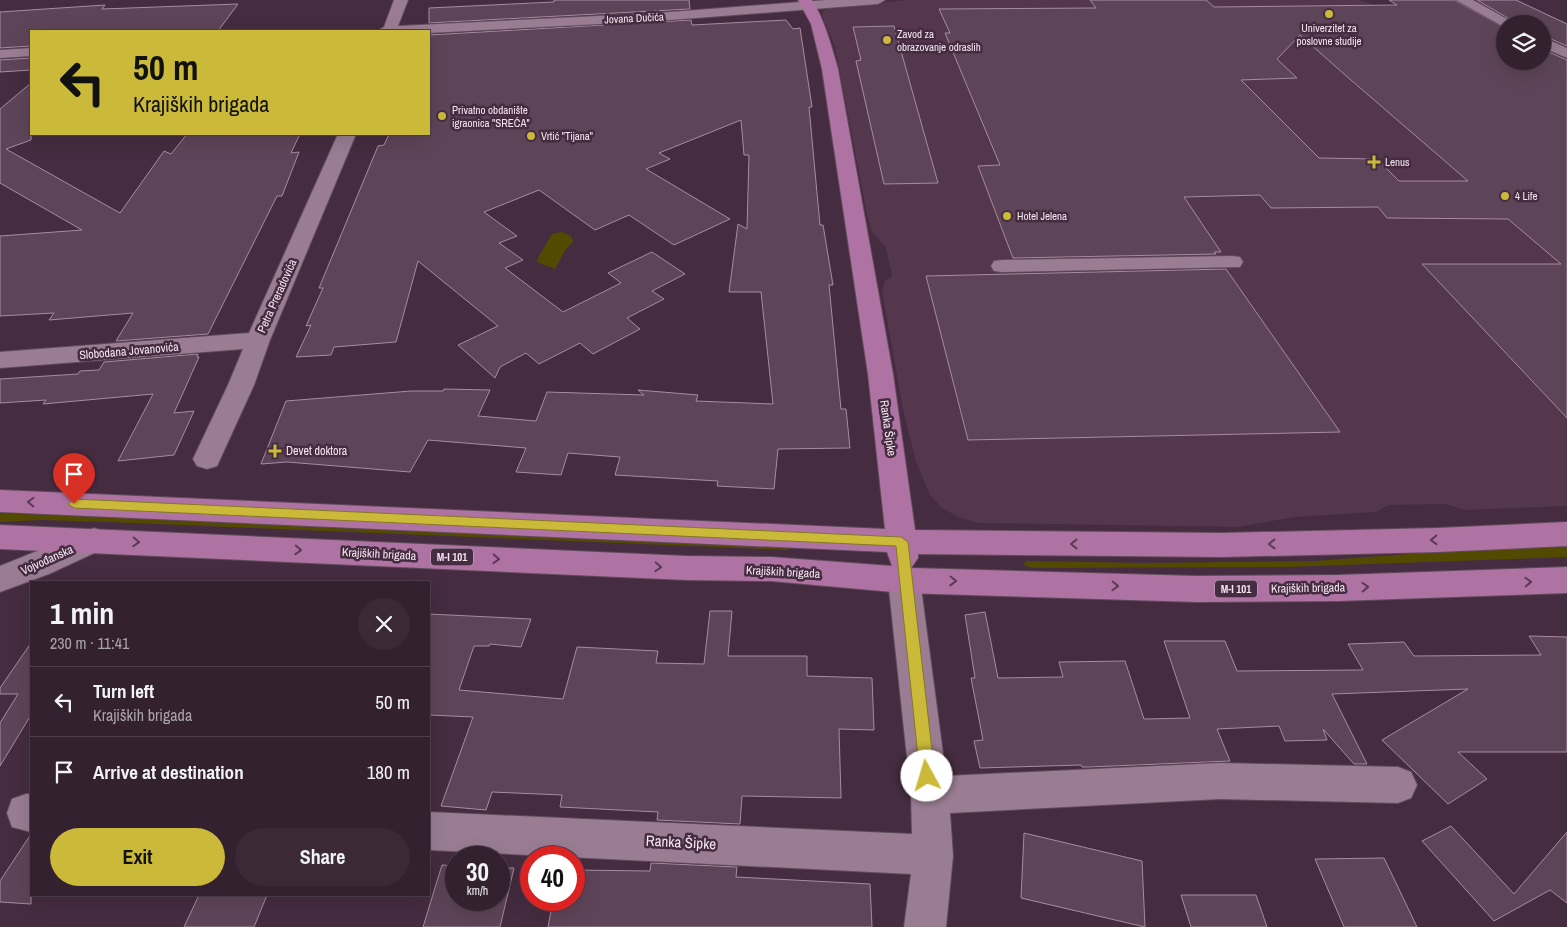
<!DOCTYPE html>
<html lang="en">
<head>
<meta charset="utf-8">
<style>
	body { margin:0; font-family:"Archivo Narrow",sans-serif; background:#3c2938; color:#f1f3f6; height:100vh; display:flex; flex-direction:column; font-size:19px; white-space:nowrap }
	* { box-sizing:border-box; margin:0 }
	p { font-size:16px; color:#a9a3ab }
	.icon { flex:none; width:28px; height:28px; fill:none; stroke:currentColor; stroke-width:2; stroke-linecap:round; stroke-linejoin:round }
	.map { position:relative; flex:1; overflow:hidden }
	.panel { position:absolute; left:30px; top:581px; width:400px; height:315px; display:flex; flex-direction:column; background:#342130; border-radius:0px; box-shadow:0 5px 20px #0002,0 0 0 1px #4e3e4c }
	.panel>* { flex:none }
	.guide { position:absolute; left:30px; top:30px; width:400px; height:105px; border-radius:0px; box-shadow:0 5px 20px #0002,0 0 0 1px #4e3e4c; background:#cbb939; color:#111; overflow:hidden }
	.controls { position:absolute; left:1496px; top:15px; display:grid; gap:10px }
	.controls a { display:grid; place-items:center; width:55px; height:55px; border-radius:50%; background:#342130; box-shadow:0 5px 20px #0002,0 0 0 1px #4e3e4c; font-size:25px }
	.speed { position:absolute; left:445px; top:846px; display:flex; gap:10px; font-size:25px; font-weight:700; text-align:center }
	.speed>* { display:grid; place-content:center; width:65px; height:65px; border-radius:50%; background:#342130; box-shadow:0 5px 20px #0002,0 0 0 1px #4e3e4c; line-height:1 }
	.speed small { font-size:12px; font-weight:400 }
	.speed .limit { border:8px solid #d22; background:#fff; color:#111 }
	.pin { position:absolute; display:grid; place-items:center; width:42px; height:42px; color:#fff; margin:-51px -21px; border-radius:50% 50% 50% 0; rotate:-45deg; box-shadow:0 0 5px #0007 }
	.pin .icon { rotate:45deg }
	.me { position:absolute; width:55px; margin:-28px; rotate:354deg; stroke-linejoin:round; filter:drop-shadow(0 0 4px #0008) }
	.turn { display:flex; align-items:center; gap:18px; height:105px; padding:0 20px; font-size:22px }
	.turn .icon { width:65px; height:65px; stroke-width:2.5 }
	.turn b { display:block; font-size:35px; line-height:42px }
	.round { display:grid; place-items:center; flex:none; width:52px; height:52px; border-radius:26px; background:#3c2938 }
	.summary { display:flex; align-items:center; justify-content:space-between; height:85px; padding:0 20px }
	h1 { font-size:30px; font-weight:700; line-height:38px }
	.primary-button { display:flex; gap:10px; margin-top:auto; padding:10px 20px }
	.primary-button a { flex:1; height:58px; border-radius:30px; background:#cbb939; color:#111; font-size:20px; font-weight:700; line-height:58px; text-align:center }
	.primary-button a+a { background:#3c2938; color:#f1f3f6 }
	ul { padding:0; list-style:none }
	li { display:flex; align-items:center; gap:15px; height:70px; padding:0 20px; border-top:1px solid #4e3e4c }
	li div { flex:1 }
	li b { display:block; font-size:19px }
	li em { font-style:normal }
	.map>svg:first-child { display:block }
	.built { fill:#54364d }
	.green { fill:#534a02 }
	.building { fill:#5e4458; stroke:#a98ba1; fill-rule:evenodd }
	.lines { fill:none; stroke-linecap:round; stroke-linejoin:round }
	.minor-casing { stroke:#604b5b; stroke-width:2 }
	.major-casing { stroke:#604b5b; stroke-width:2 }
	.minor { fill:#9a7d93; fill-rule:evenodd }
	.major { fill:#ae73a3; fill-rule:evenodd }
	.oneway { stroke:#5a3a54 }
	.route { fill:#cbb939; stroke:#847825 }
	.poi-dot { fill:#cbb939; stroke:#452c40; stroke-width:2 }
	.labels { text-anchor:middle; dominant-baseline:central; stroke-width:5; stroke-linejoin:round; paint-order:stroke }
	.far-street-label { font-size:11px; fill:#f6e6f2; stroke:#452c40 }
	.far-poi-label { font-size:11px; fill:#f6e6f2; stroke:#452c40; text-anchor:start }
	.shield { fill:#452c40; stroke:#c1aebd; stroke-width:1 }
	.shield-label { font-size:11px; font-weight:bold; fill:#f6e6f2 }
	.street-label { font-size:12px; fill:#f6e6f2; stroke:#452c40 }
	.poi-label { font-size:12px; fill:#f6e6f2; stroke:#452c40; text-anchor:start }
	.near-street-label { font-size:15px; fill:#f6e6f2; stroke:#452c40 }
</style>
</head>
<body>
<div class="map">
<svg width="1567" height="927" viewBox="0 0 1567 927">
	<rect width="100%" height="100%" fill="#452c40"/>
	<path class="built" d="M907,0H1360L1383,9L1567,132V506L1464,510L1446,504L1389,505L1376,512L1295,517L1237,527L979,523L958,517L942,508L930,495L916,462L903,410L882,291L885,281L892,276L886,248L872,232L867,214L835,47L822,15L824,10L834,7Z"/>
	<g class="green">
		<path d="M561,232L571,236L573,242L566,249L555,269L537,262L538,258L552,234Z"/>
		<path d="M0,513L789,546V550L109,522L41,520L0,522Z"/>
		<path d="M1567,542V557L1288,567L1033,568L1023,565L1026,561L1144,563L1315,561Z"/>
	</g>
	<g class="building">
		<path d="M554,0H689L690,9L429,23V8L554,2Z"/>
		<path d="M1090,0H1206L1214,7L1397,5L1389,0H1454L1505,28V61H1542V49L1567,60V418L1422,264H1561L1508,219L1387,218L1378,207L1271,208L1260,195L1184,197L1221,252H1214L1216,254L1013,258L978,166L1000,165L945,33H950L939,9L1096,8ZM1300,35L1344,74L1468,181H1399L1377,159L1319,158L1241,80L1297,78L1277,59Z"/>
		<path d="M1477,0H1516L1567,24V46L1542,35V24H1518Z"/>
		<path d="M238,4L218,31H31V46L0,48V12L105,5L102,9Z"/>
		<path d="M691,20L692,25L786,20L793,29L800,28L812,107H809L820,225H823L833,285H829L841,409H846L850,448L778,449L774,489L717,486L718,481L615,475L620,457L568,453L561,475L516,472L526,448L428,440L410,472L287,462L261,464L286,401L411,391H443L444,389L490,390L478,416L536,421L547,392L644,395L638,390L698,395L696,401L773,404L761,292H729L738,224L747,229L749,155H744L741,120L659,153L670,159L646,169L730,219L674,245L629,215L595,230L539,190L484,212L517,236L499,243L523,260L505,268L563,312L621,283L608,273L652,252L685,274L652,291L664,299L627,318L640,329L593,354L580,343L539,364L526,353L500,367L495,378L458,345L498,326L418,261L396,342L334,347L331,355L296,357L311,325L306,326L323,288H319L378,146L384,145L389,134H429V35Z"/>
		<path d="M894,26L938,183L884,184L856,61L861,60L853,27Z"/>
		<path d="M31,58V70L0,72V60Z"/>
		<path d="M31,83V140L6,149L120,213L164,151L171,154L187,134H300L291,153L299,152L282,196H277L208,334L116,341L133,313L49,320L54,313L0,316V236L82,230L0,183V109Z"/>
		<path d="M1226,269L1340,432L968,440L926,276Z"/>
		<path d="M198,354L197,357H199L174,413L194,411L174,455L118,461L153,394L43,404L46,400L0,403V379L78,374L80,371L99,370L104,362Z"/>
		<path d="M710,611H732L728,656H807V676L872,678L874,730L839,729L841,798L742,796L740,824L657,820L658,812L560,807L562,795L492,792L486,810L441,806L473,717L429,715V614L531,619L521,647L490,644L489,646H474L459,690L563,699L577,647L658,651L656,663L704,664Z"/>
		<path d="M985,612L998,678L1063,677L1059,662L1125,661L1144,719L1190,718L1164,641H1225L1237,671L1363,670L1348,644L1404,642L1414,656L1541,655L1529,636L1567,637V752H1458L1487,779L1448,804L1382,740L1468,689L1332,694L1367,764H1354L1323,729L1327,740L1285,741L1279,726L1217,729L1230,761L1089,767H1082L1081,765L980,768L974,741L983,740L971,678H975L965,615Z"/>
		<path d="M31,643V715L0,766V723L18,694H0V688Z"/>
		<path d="M1451,826L1514,894L1567,832V903L1550,890L1494,921L1422,841Z"/>
		<path d="M1024,833L1142,861L1145,927L1021,898Z"/>
		<path d="M31,834V904L0,902V881Z"/>
		<path d="M1384,858L1417,927H1344L1315,859Z"/>
		<path d="M651,863L737,867L736,877L870,884L872,927H548L553,900H574V870L650,871Z"/>
		<path d="M442,865L456,866V900H499V868H514L500,927H423Z"/>
		<path d="M199,895H267L254,927H184Z"/>
		<path d="M1181,895H1256L1267,927H1191Z"/>
	</g>
	<g class="lines">
		<g class="minor-casing">
			<g id="minor">
				<path d="M394,0H408L398,26L657,13L826,0H885L878,4L657,21L429,33L377,31L384,27Z"/>
				<path d="M1456,0H1473L1516,24H1505L1504,27Z"/>
				<path d="M1542,37L1567,48V58L1542,47Z"/>
				<path d="M31,48V56L0,58V50Z"/>
				<path d="M338,134H356L270,340L254,385L217,466L207,469L197,466L193,459L228,385L243,349L0,368V352L249,333Z"/>
				<path d="M1232,256L1240,257L1243,262L1240,267L1002,272L994,271L991,266L994,261L1002,260Z"/>
				<path d="M94,528L105,532L109,540L105,548L49,574L0,592V566Z"/>
				<path d="M904,567L915,571L920,580L946,776L1220,763L1398,767L1411,772L1417,785L1411,798L1398,803L1220,799L950,813L953,856L946,927H904L911,874L429,850V812L912,834L911,795L888,580L893,571Z"/>
				<path d="M26,794H31V832L12,827L7,813L12,799Z"/>
			</g>
		</g>
		<g class="major-casing">
			<path id="major" d="M798,0H812C825,21 831,45 838,69L893,374L915,530L1222,533L1438,528L1567,522V546L1438,552L1222,557L918,554V558L911,568L1197,576L1338,575L1567,567V593L1338,601L1197,602L904,593L771,581L686,580L0,549V525L686,556L771,557L892,566L887,552L0,512V490L885,529L868,374L822,69L811,24Z"/>
		</g>
		<use href="#minor" class="minor"/>
		<use href="#major" class="major"/>
	</g>
	<defs><path id="oneway-chevron" d="M-2-3.5L2.5 0L-2 3.5" fill="none" stroke-width="1.6" stroke-linecap="round" stroke-linejoin="round" transform="scale(1.25)"/></defs>
	<g class="oneway">
		<use href="#oneway-chevron" transform="translate(31 502) rotate(-178)"/>
		<use href="#oneway-chevron" transform="translate(1434 540) rotate(178)"/>
		<use href="#oneway-chevron" transform="translate(136 542) rotate(3)"/>
		<use href="#oneway-chevron" transform="translate(1074 544) rotate(-180)"/>
		<use href="#oneway-chevron" transform="translate(1272 544) rotate(179)"/>
		<use href="#oneway-chevron" transform="translate(298 550) rotate(3)"/>
		<use href="#oneway-chevron" transform="translate(496 559) rotate(3)"/>
		<use href="#oneway-chevron" transform="translate(658 567) rotate(3)"/>
		<use href="#oneway-chevron" transform="translate(953 581) rotate(1)"/>
		<use href="#oneway-chevron" transform="translate(1528 582) rotate(-2)"/>
		<use href="#oneway-chevron" transform="translate(1115 586) rotate(2)"/>
		<use href="#oneway-chevron" transform="translate(1365 587) rotate(-2)"/>
	</g>
	<path class="route" d="M74,499L901,537L908,542L935,776L933,781L927,783L922,781L920,776L896,546L74,508L68,504Z"/>
	<g class="poi-dot">
		<circle cx="1329" cy="14" r="5"/>
		<circle cx="887" cy="40" r="5"/>
		<circle cx="442" cy="116" r="5"/>
		<circle cx="531" cy="136" r="5"/>
		<path d="M1371.5 154.5h5v5h5v5h-5v5h-5v-5h-5v-5h5z"/>
		<circle cx="1505" cy="196" r="5"/>
		<circle cx="1007" cy="216" r="5"/>
		<path d="M272.5 443.5h5v5h5v5h-5v5h-5v-5h-5v-5h5z"/>
	</g>
	<g class="labels">
		<g class="far-street-label">
			<text transform="translate(634 18) rotate(-3)">Jovana Dučića</text>
		</g>
		<g class="far-poi-label">
			<text x="1329" y="28" text-anchor="middle">Univerzitet za<tspan x="1329" dy="13">poslovne studije</tspan></text>
			<text x="897" y="34">Zavod za<tspan x="897" dy="13">obrazovanje odraslih</tspan></text>
			<text x="452" y="110">Privatno obdanište<tspan x="452" dy="13">igraonica "SREĆA"</tspan></text>
			<text x="541" y="136">Vrtić "Tijana"</text>
			<text x="1385" y="162">Lenus</text>
			<text x="1515" y="196">4 Life</text>
			<text x="1017" y="216">Hotel Jelena</text>
		</g>
		<g class="shield">
			<rect x="431" y="548.5" width="42" height="17" rx="4"/>
			<rect x="1215" y="580.5" width="42" height="17" rx="4"/>
		</g>
		<g class="shield-label">
			<text x="452" y="557">M-I 101</text>
			<text x="1236" y="589">M-I 101</text>
		</g>
		<g class="street-label">
			<text transform="translate(277 296) rotate(-66)">Petra Preradovića</text>
			<text transform="translate(129 351) rotate(-5)">Slobodana Jovanovića</text>
			<text transform="translate(888 428) rotate(82)">Ranka Šipke</text>
			<text transform="translate(379 554) rotate(3)">Krajiških brigada</text>
			<text transform="translate(47 560) rotate(-24)">Vojvođanska</text>
			<text transform="translate(783 572) rotate(3)">Krajiških brigada</text>
			<text transform="translate(1308 588) rotate(-1)">Krajiških brigada</text>
		</g>
		<g class="poi-label">
			<text x="286" y="451">Devet doktora</text>
		</g>
		<g class="near-street-label">
			<text transform="translate(681 842) rotate(3)">Ranka Šipke</text>
		</g>
	</g>
</svg>
<div class="controls">
<a><svg class="icon" aria-label="layers" viewBox="0 0 24 24"><path d="M12 4l9 5-9 5-9-5zM3 14l9 5 9-5"/></svg></a>
</div>
<div class="speed"><div>30<small>km/h</small></div><div class="limit">40</div></div>
<div class="pin" style="left:74px;top:504px;background:#d93025"><svg class="icon" aria-label="arrive" viewBox="0 0 24 24"><path d="M6 21V4h12l-3 4 3 4H6"/></svg></div>
<svg class="me" style="left:927px;top:776px" viewBox="-20 -20 40 40"><circle r="19" fill="#fff"/><path d="M0-13L10 11 0 6-10 11z" fill="#cbb939"/></svg>
<div class="guide">
<div class="turn"><svg class="icon" aria-label="left" viewBox="0 0 24 24"><path d="M17 20v-9H6M10 6l-5 5 5 5"/></svg><div><b>50 m</b>Krajiških brigada</div></div>
</div>
<section class="panel">
<div class="summary"><div><h1>1 min</h1><p>230 m · 11:41</p></div><a class="round"><svg class="icon" aria-label="close" viewBox="0 0 24 24"><path d="M6 6l12 12M18 6L6 18"/></svg></a></div>
<ul>
<li><svg class="icon" aria-label="left" viewBox="0 0 24 24"><path d="M17 20v-9H6M10 6l-5 5 5 5"/></svg><div><b>Turn left</b><p>Krajiških brigada</p></div><em>50 m</em></li>
<li><svg class="icon" aria-label="arrive" viewBox="0 0 24 24"><path d="M6 21V4h12l-3 4 3 4H6"/></svg><div><b>Arrive at destination</b></div><em>180 m</em></li>
</ul>
<div class="primary-button"><a>Exit</a><a>Share</a></div>
</section>
</div>
</body>
</html>
